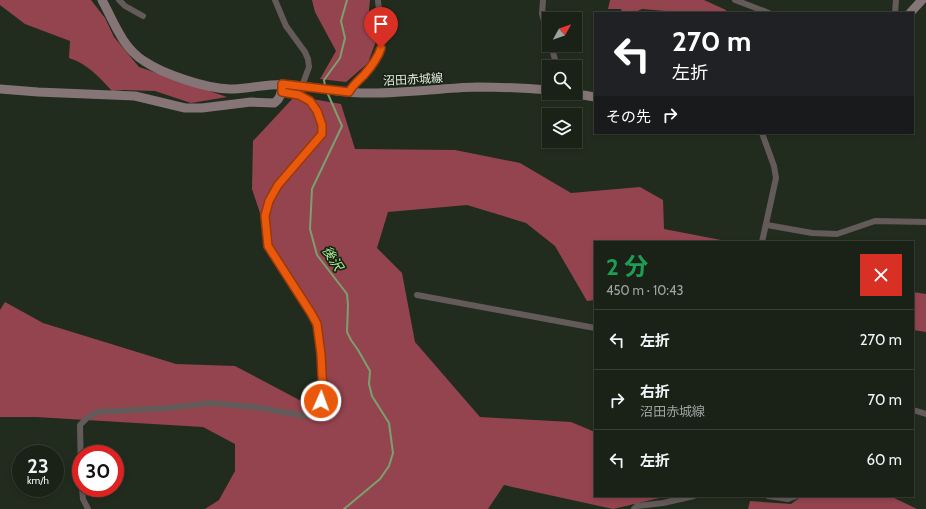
<!DOCTYPE html>
<html lang="ja">
<head>
<meta charset="utf-8">
<style>
	body { margin:0; font-family:Cabin,"Noto Sans JP",sans-serif; background:#272e23; color:#f1f3f6; height:100vh; display:flex; flex-direction:column; font-size:15px; white-space:nowrap }
	* { box-sizing:border-box; margin:0 }
	p { font-size:13px; color:#9fa3a1 }
	.icon { flex:none; width:22px; height:22px; fill:none; stroke:currentColor; stroke-width:2; stroke-linecap:round; stroke-linejoin:round }
	.map { position:relative; flex:1; overflow:hidden }
	.side { position:absolute; left:594px; top:241px; width:320px; height:256px; display:flex; flex-direction:column; background:#1a2116; border-radius:0px; box-shadow:0 2px 6px #0003,0 0 0 1px #383e35 }
	.side>* { flex:none }
	.banner { position:absolute; left:594px; top:12px; width:320px; height:122px; border-radius:0px; box-shadow:0 2px 6px #0003,0 0 0 1px #383e35; background:#202124; color:#fff; overflow:hidden }
	.needle { width:26px; rotate:50deg }
	.buttons { position:absolute; left:542px; top:12px; display:grid; gap:8px }
	.buttons a { display:grid; place-items:center; width:40px; height:40px; border-radius:0px; background:#1a2116; box-shadow:0 2px 6px #0003,0 0 0 1px #383e35; font-size:20px }
	.speed { position:absolute; left:12px; top:445px; display:flex; gap:8px; font-size:20px; font-weight:700; text-align:center }
	.speed>* { display:grid; place-content:center; width:52px; height:52px; border-radius:50%; background:#1a2116; box-shadow:0 2px 6px #0003,0 0 0 1px #383e35; line-height:1 }
	.speed small { font-size:10px; font-weight:400 }
	.speed .limit { border:6px solid #d22; background:#fff; color:#111 }
	.pin { position:absolute; display:grid; place-items:center; width:34px; height:34px; color:#fff; margin:-41px -17px; border-radius:50% 50% 50% 0; rotate:-45deg; box-shadow:0 0 4px #0007 }
	.pin .icon { rotate:45deg }
	.me { position:absolute; width:44px; margin:-22px; rotate:2deg; stroke-linejoin:round; filter:drop-shadow(0 0 3px #0008) }
	.turn { display:flex; align-items:center; gap:14px; height:84px; padding:0 12px; font-size:18px }
	.turn .icon { width:52px; height:52px; stroke-width:2.5 }
	.turn b { display:block; font-size:28px; line-height:34px }
	.then { display:flex; align-items:center; height:38px; padding:0 12px; background:#0003; gap:8px; font-size:15px }
	.round { display:grid; place-items:center; flex:none; width:42px; height:42px; border-radius:0px; background:#272e23 }
	.head { display:flex; align-items:center; justify-content:space-between; height:68px; padding:0 12px }
	h1 { font-size:24px; font-weight:700; line-height:30px; color:#1e9e55 }
	ul { padding:0; list-style:none }
	li { display:flex; align-items:center; gap:12px; height:60px; padding:0 12px; border-top:1px solid #383e35 }
	li div { flex:1 }
	li b { display:block; font-size:15px }
	li em { font-style:normal }
	.map>svg:first-child { display:block }
	.forest { fill:#94444f }
	.lines { fill:none; stroke-linecap:round; stroke-linejoin:round }
	.stream { stroke:#7ba06f; stroke-width:2 }
	.street { stroke:#645a5a; stroke-width:6 }
	.secondary { stroke:#857576; stroke-width:9 }
	.route-casing { stroke:#983908; stroke-width:10 }
	.route { stroke:#ea580c; stroke-width:7 }
	.labels { text-anchor:middle; dominant-baseline:central; stroke-width:3.5; stroke-linejoin:round; paint-order:stroke }
	.street-label { font-size:12px; fill:#e5ece2; stroke:#182315 }
	.water-label { font-size:13px; font-style:italic; fill:#a8ed92; stroke:#182315 }
</style>
</head>
<body>
<div class="map">
<svg width="926" height="509" viewBox="0 0 926 509">
	<rect width="100%" height="100%" fill="#222c1e"/>
	<g class="forest">
		<path d="M0,0H91L105,18L114,37L139,67L227,97L191,103L155,91L123,90L112,91C99,77 88,64 69,58L70,41L25,24L0,5Z"/>
		<path d="M312,0H370L369,10L376,41L368,63L346,82L320,79L336,51L315,12Z"/>
		<path d="M610,0H704L726,10V13H689L642,9L633,13L622,12L621,9H608Z"/>
		<path d="M295,96L341,104L355,149L455,150L520,163L571,193L640,187L663,200L664,229L721,240V242H595V300L587,301L555,246L526,223L467,205L388,212L377,248L402,273L415,342L480,417L571,422L595,432V496H668L613,509L504,485L488,509H205L219,500L235,471V444L203,427L36,417H0V310L5,302L43,323L176,364L235,366L322,412L328,388L320,324L307,300L271,246L252,189L253,141Z"/>
		<path d="M913,292L926,294V332L913,330Z"/>
		<path d="M802,496H890L917,509H748L750,501L791,504Z"/>
	</g>
	<g class="lines">
		<g class="stream">
			<path d="M325,86L324,80L340,58L345,38L341,21L347,0"/>
			<path d="M327,92L342,126L312,189L310,229L317,255L347,294L348,305L347,332L351,340L358,350L370,371L369,384L372,396L389,423L393,453L389,466L380,479L344,509"/>
		</g>
		<g class="street">
			<path d="M119,0L125,6L143,16"/>
			<path d="M275,0L286,26L305,52L308,59L309,67L302,86"/>
			<path d="M543,0L542,14L549,39"/>
			<path d="M735,0L769,13"/>
			<path d="M895,13L896,0"/>
			<path d="M551,45L557,67"/>
			<path d="M349,92C354,83 363,77 370,69C380,55 385,42 382,25C381,16 378,8 378,0"/>
			<path d="M762,133L774,166L776,178L762,242"/>
			<path d="M767,225L812,233L837,234L875,221L926,222"/>
			<path d="M417,295L595,328"/>
			<path d="M913,410L926,414"/>
			<path d="M81,475L80,425L87,418L97,412L169,408L211,403L254,407L306,416C313,413 318,410 321,402C326,390 321,336 317,324C315,320 313,316 311,313L268,246L265,216L269,201L278,185L321,134C322,107 307,95 281,92"/>
			<path d="M82,488L83,499L88,509"/>
			<path d="M768,496L788,499L796,496"/>
			<path d="M634,509L637,506L663,503L694,496"/>
		</g>
		<g class="secondary">
			<path d="M102,0C114,22 122,47 144,61C163,74 207,89 230,89C251,89 272,82 293,85C317,87 341,93 365,93C402,94 439,88 477,87C501,87 525,88 549,90"/>
			<path d="M910,13L922,0"/>
			<path d="M0,89L38,92L135,96L185,108H202L251,102L274,103C281,99 282,91 282,84"/>
			<path d="M571,93L595,97"/>
		</g>
	</g>
	<g class="lines">
		<g class="route-casing">
			<path id="route" d="M321,401L323,393L321,354L317,324L311,313L268,246L265,216L269,201L278,185L322,134V125L317,111L310,101L299,95L282,92V84L349,92C353,85 358,81 364,75C371,67 378,58 381,48"/>
		</g>
		<use href="#route" class="route"/>
	</g>
	<g class="labels">
		<g class="street-label">
			<text transform="translate(413 79) rotate(-3)">沼田赤城線</text>
		</g>
		<g class="water-label">
			<text transform="translate(333 258) rotate(57)">後沢</text>
		</g>
	</g>
</svg>
<div class="buttons">
<a><svg class="needle" viewBox="-14 -14 28 28"><path d="M0-13l5 13h-10z" fill="#e53935"/><path d="M0 13l5-13h-10z" fill="#9fa3a1"/></svg></a>
<a><svg class="icon" aria-label="search" viewBox="0 0 24 24"><circle cx="10" cy="10" r="6"/><path d="M15 15l6 6"/></svg></a>
<a><svg class="icon" aria-label="layers" viewBox="0 0 24 24"><path d="M12 4l9 5-9 5-9-5zM3 14l9 5 9-5"/></svg></a>
</div>
<div class="speed"><div>23<small>km/h</small></div><div class="limit">30</div></div>
<div class="pin" style="left:381px;top:48px;background:#d93025"><svg class="icon" aria-label="arrive" viewBox="0 0 24 24"><path d="M6 21V4h12l-3 4 3 4H6"/></svg></div>
<svg class="me" style="left:321px;top:401px" viewBox="-20 -20 40 40"><circle r="17" fill="#ea580c" stroke="#fff" stroke-width="3"/><path d="M0-11L8 9 0 5-8 9z" fill="#fff"/></svg>
<div class="banner">
<div class="turn"><svg class="icon" aria-label="left" viewBox="0 0 24 24"><path d="M17 20v-9H6M10 6l-5 5 5 5"/></svg><div><b>270 m</b>左折</div></div>
<div class="then">その先<svg class="icon" aria-label="right" viewBox="0 0 24 24"><path d="M7 20v-9h11M14 6l5 5-5 5"/></svg></div>
</div>
<section class="side">
<div class="head"><div><h1>2 分</h1><p>450 m · 10:43</p></div><a class="round" style="background:#d93025;color:#fff"><svg class="icon" aria-label="close" viewBox="0 0 24 24"><path d="M6 6l12 12M18 6L6 18"/></svg></a></div>
<ul>
<li><svg class="icon" aria-label="left" viewBox="0 0 24 24"><path d="M17 20v-9H6M10 6l-5 5 5 5"/></svg><div><b>左折</b></div><em>270 m</em></li>
<li><svg class="icon" aria-label="right" viewBox="0 0 24 24"><path d="M7 20v-9h11M14 6l5 5-5 5"/></svg><div><b>右折</b><p>沼田赤城線</p></div><em>70 m</em></li>
<li><svg class="icon" aria-label="left" viewBox="0 0 24 24"><path d="M17 20v-9H6M10 6l-5 5 5 5"/></svg><div><b>左折</b></div><em>60 m</em></li>
</ul>
</section>
</div>
</body>
</html>
